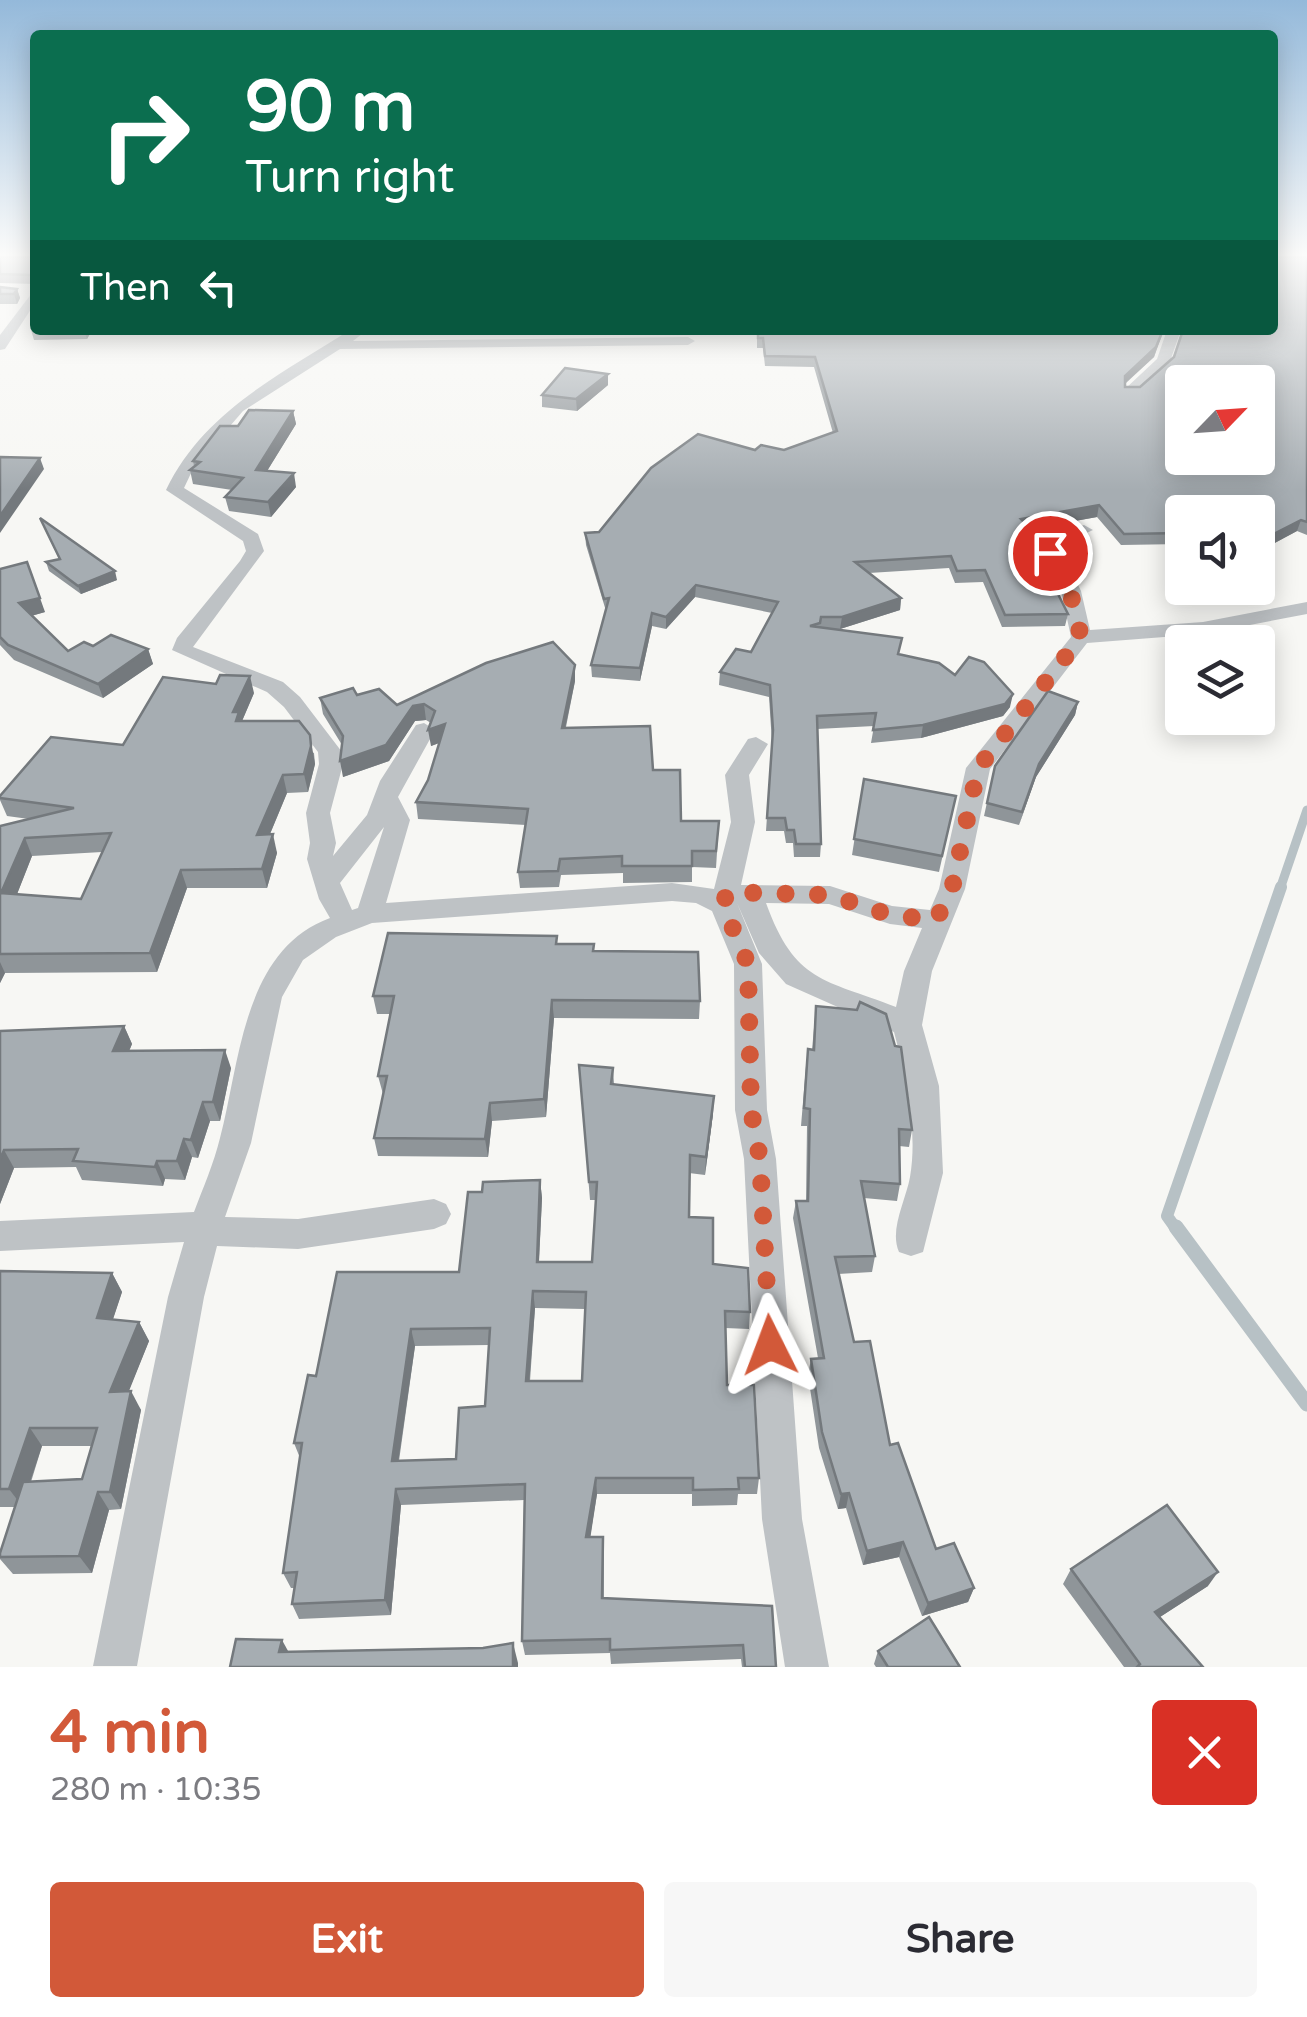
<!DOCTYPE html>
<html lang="en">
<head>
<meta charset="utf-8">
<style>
	body { margin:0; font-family:"Varela Round",sans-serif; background:#f7f7f7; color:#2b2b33; height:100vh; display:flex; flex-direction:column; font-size:38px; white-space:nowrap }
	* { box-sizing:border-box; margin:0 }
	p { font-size:32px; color:#7c7c81 }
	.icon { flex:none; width:55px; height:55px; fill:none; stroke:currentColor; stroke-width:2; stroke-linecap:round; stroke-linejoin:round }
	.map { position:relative; height:1667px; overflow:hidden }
	.panel { display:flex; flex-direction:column; background:#fff; flex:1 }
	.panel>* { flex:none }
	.hud { position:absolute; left:30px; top:30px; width:1248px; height:305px; border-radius:10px; box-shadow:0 5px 25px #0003; background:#0b6e4f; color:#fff; overflow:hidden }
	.needle { width:65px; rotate:65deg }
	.tools { position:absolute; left:1165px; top:365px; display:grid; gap:20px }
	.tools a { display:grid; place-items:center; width:110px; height:110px; border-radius:10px; background:#fff; box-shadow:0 5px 25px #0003; font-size:50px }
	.pin { position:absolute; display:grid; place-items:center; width:85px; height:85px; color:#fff; margin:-42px; border:5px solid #fff; border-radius:50%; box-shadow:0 2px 10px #0007 }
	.me { position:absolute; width:110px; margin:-55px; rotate:357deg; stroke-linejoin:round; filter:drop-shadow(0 0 8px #0008) }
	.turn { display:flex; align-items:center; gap:35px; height:210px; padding:0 50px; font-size:45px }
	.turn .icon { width:130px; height:130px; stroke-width:2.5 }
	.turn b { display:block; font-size:70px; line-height:85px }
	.then { display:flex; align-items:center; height:95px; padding:0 50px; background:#0003; gap:20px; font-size:38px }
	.round { display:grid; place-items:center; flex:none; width:105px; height:105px; border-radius:10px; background:#f7f7f7 }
	.summary { display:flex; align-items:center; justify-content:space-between; height:170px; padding:0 50px }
	h1 { font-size:60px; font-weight:700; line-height:75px; color:#d25939 }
	.primary-button { display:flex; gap:20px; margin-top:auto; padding:20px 50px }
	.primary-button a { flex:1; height:115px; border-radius:10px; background:#d25939; color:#fff; font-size:40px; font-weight:700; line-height:115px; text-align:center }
	.primary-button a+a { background:#f7f7f7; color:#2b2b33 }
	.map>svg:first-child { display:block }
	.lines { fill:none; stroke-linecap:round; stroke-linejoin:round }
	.stream-far2 { stroke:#b7c1c5; stroke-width:9 }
	.stream-far1 { stroke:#b7c1c5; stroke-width:12 }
	.stream { stroke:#b7c1c5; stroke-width:15 }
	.street { fill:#bec2c5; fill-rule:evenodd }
	.wall { fill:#8f9599; fill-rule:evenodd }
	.shaded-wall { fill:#74797d }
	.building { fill:#a6adb2; stroke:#74797d; stroke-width:2.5; fill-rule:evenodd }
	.route { stroke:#d25939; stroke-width:18; stroke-dasharray:0 32.4 }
</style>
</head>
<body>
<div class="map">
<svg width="1307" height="1667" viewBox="0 0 1307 1667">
	<rect width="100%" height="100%" fill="#f7f7f4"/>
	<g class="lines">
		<path class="stream-far2" d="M1280,889L1307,810"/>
		<path class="stream-far1" d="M1177,1230L1167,1216L1281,887"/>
		<path class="stream" d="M1176,1227L1307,1404"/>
		<g class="street">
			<path d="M35,289V303L5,349L0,350V335Z"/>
			<path d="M350,330H367L353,341L688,337L695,341L688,345L340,349L243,411L193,469L184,488L258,534L264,551L193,647L283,682L300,697L342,752L343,764L330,813L336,843L333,856L367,815L380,781L416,725L424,723L435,730L398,797L410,820L386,903L672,883L714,889L731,822L725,775L748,739L756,737L768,744L749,775L755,822L741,885L830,886L892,906L930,910L939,889L966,768L1071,637L1061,591L1040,544L1042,540L1084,525L1093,530L1059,546L1081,591L1090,630L1203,622L1307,602V614L1203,634L1087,643L990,769L965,889L932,971L922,1025L939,1086L943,1173L923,1252L911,1256L899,1252C889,1230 906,1200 910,1177C918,1130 906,1077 894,1032L786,984L759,953L737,903L762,964L767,1110L776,1159L802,1519L829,1667H785L762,1519L744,1159L735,1110L734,964L712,911L696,903L672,901L372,923L336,937L303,960L282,997L251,1143L225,1217L298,1219L434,1199L446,1204L451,1214L446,1224L434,1229L298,1249L217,1246L204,1297L137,1666H93L168,1297L184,1242L0,1251V1221L194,1212C203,1188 214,1163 220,1138C240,1062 243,950 330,918L319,899L307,859L310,843L306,813L319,764L318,752L284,707L267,692L172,650L177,638L240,561L246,551L243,541L166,490C203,412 281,374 350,330ZM384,827L358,908L352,910L340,883ZM766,903L829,904L890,924L922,928L904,971L896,1007C824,979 795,983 766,903Z"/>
			<path d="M1167,330H1181L1169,364L1135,395H1125V389L1157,359Z"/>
		</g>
	</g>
	<g class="wall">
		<path d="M0,257H35V284L0,283Z"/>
		<path d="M1307,257V535L1297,531L1258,552V512H1182V544L1121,545L1097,517L1031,529L1057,573L1054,585L1068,614L1065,626L1002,627L983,582L955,583L949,568L869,573L901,598L900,610L840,629H830L955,675L1010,707L1003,716L921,738L871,743L874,726L817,729L821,844L820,857H794L793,843H786L784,831H766L772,743L769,697L719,685L720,672L751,652L772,613L695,597L666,629L652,626L640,681L592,677L591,665L606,611L586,545L585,533L599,532L755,450H784L833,433L814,367L765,366L763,348H757V330H1164L1154,357L1125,384V387H1140Z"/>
		<path d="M0,287L17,289L20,298L17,304H0Z"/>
		<path d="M31,330H92L87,339L34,340Z"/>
		<path d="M608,374V385L577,411L542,407V395Z"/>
		<path d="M293,411L296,424L267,471L296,487L271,517L229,511L225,497L232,490L193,484L190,470L194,466L193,461L238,426Z"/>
		<path d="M40,518L117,580L81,594L49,571L46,562L59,559Z"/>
		<path d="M0,569L45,612L31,616L68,651L93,646L148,649L153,664L103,698L14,660L0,645Z"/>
		<path d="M575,681L566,727L653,770L681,821H719L716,868L692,867V882L623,883V873L561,875L559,887L520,888L518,872L526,825L418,819L416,802L428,780L439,743L431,746V723L426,720L415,721L389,761L343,777L342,745L323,714L320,698L357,695L397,705Z"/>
		<path d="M254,693L242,721L314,753L315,764L308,792L287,793L270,834L277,853L267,888H187L157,972L5,973L0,983V826L29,819L7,816L0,800V796L123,745ZM102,852L81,899L17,894L32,856Z"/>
		<path d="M1078,702L1075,715L1036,777L1019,825L984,816L995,766Z"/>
		<path d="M864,779L956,796L939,872L852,855Z"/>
		<path d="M557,944L594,951L700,1001L699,1019L554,1018L546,1117L492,1121L488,1157L378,1156L374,1138L383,1094L378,1076L390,1014H377L373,996Z"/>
		<path d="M816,1006L912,1130L909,1147L899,1146L900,1184L897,1201L864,1198L875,1256L872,1272L838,1274L854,1342L890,1445L936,1549L974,1588L968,1602L922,1616L899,1557L863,1565L846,1508L838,1509L819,1448L808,1375L811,1359L818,1358L793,1218L796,1201H806L807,1126H801L806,1066L812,1050Z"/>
		<path d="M124,1026L132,1044L129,1051L231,1068L220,1121H210L198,1158L192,1157L185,1180L165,1179L163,1186L82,1180L76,1167L14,1168L0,1204V1031Z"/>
		<path d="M579,1065L613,1068L614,1084L713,1114L705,1175L689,1173V1217L713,1264L750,1312L749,1329L725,1328L727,1385L759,1478L757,1494H738L737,1505L692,1506V1494H597L590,1537L604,1552V1598L772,1606L776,1667H742L741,1659L611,1664L610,1653L525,1655L522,1641L524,1500L401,1505L391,1615L299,1619L292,1604L294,1588H291L283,1573L300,1458L294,1443L316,1376L459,1272L482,1192L540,1180L542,1198L539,1262H592L596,1200H590ZM535,1308L585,1309L582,1381H530ZM489,1345L485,1406L456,1459L399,1461L415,1346Z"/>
		<path d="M0,1271L112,1273L122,1292L113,1319L139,1322L149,1341L128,1392L141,1410L121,1509L109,1510L92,1573L13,1574L0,1559V1553L15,1507H0ZM42,1446H91L82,1479L31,1482Z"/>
		<path d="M1071,1569L1208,1586L1160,1617L1203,1667H1124L1063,1584Z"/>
		<path d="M878,1651L960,1667H876L874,1664Z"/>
	</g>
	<g class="shaded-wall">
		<path d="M17,289L20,298L17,304L14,294Z"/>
		<path d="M84,330H92L87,339Z"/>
		<path d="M1163,330L1154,357L1122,386L1125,376Z"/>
		<path d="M608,374V385L577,411L576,399Z"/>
		<path d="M293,411L296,424L259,484L256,470Z"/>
		<path d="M40,458L44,469L0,533V516Z"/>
		<path d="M294,473L296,487L271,517L268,502Z"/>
		<path d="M1099,505L1097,517L1019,531L1021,519Z"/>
		<path d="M1301,520L1297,531L1258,552V542Z"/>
		<path d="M115,571L117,580L81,594L78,586Z"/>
		<path d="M696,585L695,597L666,629V617Z"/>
		<path d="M40,598L45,612L24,618L19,603Z"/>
		<path d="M901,598L900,610L840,629L842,617Z"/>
		<path d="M652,613V626L640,681V668Z"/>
		<path d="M148,649L153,664L103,698L98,684Z"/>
		<path d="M575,665V681L562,743V728Z"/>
		<path d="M250,676L254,693L242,721L244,730L241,739L233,712Z"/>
		<path d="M1013,694L1010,707L1003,716L921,738L923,725Z"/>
		<path d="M1078,702L1075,715L1036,777L1019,825L1039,764Z"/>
		<path d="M424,704L426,720L415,721L389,761L343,777L340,761L413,706Z"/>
		<path d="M445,724L447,740L431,746L428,730Z"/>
		<path d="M310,735L315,764L308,792L304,774Z"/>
		<path d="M283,775L287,793L262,853L257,835Z"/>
		<path d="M273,834L277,853L267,888L262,869Z"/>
		<path d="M25,838L32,856L10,912L1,893Z"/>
		<path d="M181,870L187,888L157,972L150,953Z"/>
		<path d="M0,962L5,973L0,983Z"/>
		<path d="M552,1000L554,1018L546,1117L544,1099Z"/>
		<path d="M124,1026L132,1044L121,1070L113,1051Z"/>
		<path d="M225,1050L231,1068L220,1121L213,1102Z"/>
		<path d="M714,1096L713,1114L705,1175L706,1157Z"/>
		<path d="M203,1102L210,1121L198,1158L191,1140Z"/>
		<path d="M490,1103L492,1121L488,1157L485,1139Z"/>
		<path d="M184,1139L192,1157L185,1180L177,1161Z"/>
		<path d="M4,1150L14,1168L0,1204V1160Z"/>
		<path d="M157,1161L165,1179L163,1186L155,1167Z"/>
		<path d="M540,1180L542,1198L538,1279L537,1262Z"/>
		<path d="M112,1273L122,1292L107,1337L97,1318Z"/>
		<path d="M533,1291L535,1308L528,1398L526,1381Z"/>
		<path d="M139,1322L149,1341L121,1411L110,1392Z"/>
		<path d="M411,1329L415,1346L396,1477L392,1461Z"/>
		<path d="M131,1391L141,1410L121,1509L110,1492Z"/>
		<path d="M30,1428L42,1446L22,1506L9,1489Z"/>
		<path d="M596,1478L597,1494L588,1553L586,1537Z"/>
		<path d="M396,1489L401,1505L391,1615L385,1600Z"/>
		<path d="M98,1492L109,1510L92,1573L79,1556Z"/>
		<path d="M849,1493L846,1508L838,1509L841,1494Z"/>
		<path d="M903,1542L899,1557L863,1565L867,1551Z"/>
		<path d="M1218,1572L1208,1586L1146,1626L1155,1612Z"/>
		<path d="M974,1588L968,1602L922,1616L928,1603Z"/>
		<path d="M282,1640L293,1660L279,1652Z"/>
		<path d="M513,1643L518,1663V1667H513Z"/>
	</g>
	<g class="building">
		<path d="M0,257H35V285L32,275L0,274Z"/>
		<path d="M1272,257H1307V522L1301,520L1258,542V512H1182V533L1124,534L1099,505L1021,519L1042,540L1057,573L1048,574L1068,614L1005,615L985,570L957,571L951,556L855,562L901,598L842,617H821L820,623L810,626L902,638L898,654L939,663L955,675L969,657L984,662L1013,694L1005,704L923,725L873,730L876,713L817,716L821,844H796L794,830H787L785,818H767L773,730L770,685L720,672L736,649L751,652L778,602L696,585L666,617L652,613L640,668L591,665L609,598L604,599L585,533L599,532L651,468L698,434L755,450L761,445L784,450L837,431L815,357L765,356L763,338H758V330H1163L1156,347L1125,376V387H1140L1174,357L1183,330H1272ZM1182,382H1258V458H1182Z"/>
		<path d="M0,287L17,289L14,294H0Z"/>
		<path d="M565,368L608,374L576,399L542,395Z"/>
		<path d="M249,410L293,411L256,470L294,473L268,502L225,497L243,478L190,470L200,462L193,461L220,426H238Z"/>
		<path d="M0,457L40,458L0,516Z"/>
		<path d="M40,518L115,571L78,586L46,562L60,559Z"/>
		<path d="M27,562L40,598L19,603L68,651L84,642L93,646L111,635L148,649L98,684L8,645L0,637V569Z"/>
		<path d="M553,642L575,665L562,728L650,726L653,770H680L681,821H719L716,851H692V866H622V856L560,859L558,871L518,872L528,809L416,802L428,780L445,724L428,730L435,711L424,704L413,706L386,745L340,761L343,736L320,698L353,688L357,695L379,689L397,705L486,663Z"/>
		<path d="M220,675L250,676L233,712H239L236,721H299L310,735L311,746L304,774L283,775L257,835L273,834L262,869L181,870L150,953L0,954V826L74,808L0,798V796L51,737L123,745L163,677L216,684ZM111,833L81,899L1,893L25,838Z"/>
		<path d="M1048,691L1078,702L1039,764L1022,812L987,803L995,766Z"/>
		<path d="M864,779L956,796L942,856L854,839Z"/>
		<path d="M388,933L557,936L556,944H594L593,951L698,952L700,1001L552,1000L544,1099L490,1103L485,1139L374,1138L387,1076H378L394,996H373Z"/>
		<path d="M860,1002L886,1014L895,1046L901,1047L912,1130L899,1129L900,1184L861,1181L875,1256L835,1257L854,1342L870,1341L890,1445L898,1443L936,1549L954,1543L974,1588L928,1603L903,1542L867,1551L849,1493L841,1494L822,1432L811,1359L824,1358L796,1201H808L810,1109L804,1108L808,1049L814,1050L816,1006L857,1010Z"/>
		<path d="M124,1026L113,1051L225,1050L213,1102H203L191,1140L184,1139L177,1161H157L155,1167L73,1161L78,1149L4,1150L0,1160V1031Z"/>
		<path d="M579,1065L613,1068L611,1084L714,1096L706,1157L690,1155L689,1217L713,1218V1264L748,1268L750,1312L725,1311L727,1385H754L759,1478H738L739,1489L693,1490V1478H596L586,1537H603L602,1598L772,1606L776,1667H745L743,1645L610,1650V1639L522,1641L525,1484L396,1489L385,1600L292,1604L297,1572L283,1573L302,1443H294L308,1375L316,1376L337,1272H459L468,1192H482L483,1182L540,1180L537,1262H592L597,1182H589ZM533,1291L586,1292L582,1381H526ZM490,1328L485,1406L459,1408L456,1459L392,1461L411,1329Z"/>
		<path d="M0,1271L112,1273L97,1318L139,1322L110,1392L131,1391L110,1492H98L79,1556L0,1557V1553L23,1482L82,1479L97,1428H30L9,1489H0Z"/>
		<path d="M1167,1505L1218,1572L1155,1612L1203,1667H1137L1140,1664L1071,1569Z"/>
		<path d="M929,1617L960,1667H888L878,1651Z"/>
		<path d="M236,1639L282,1640L279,1652L483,1648L513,1643V1667H230Z"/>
	</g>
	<linearGradient id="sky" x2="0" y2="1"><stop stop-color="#94b9da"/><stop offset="0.52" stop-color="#fbfbfa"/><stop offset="1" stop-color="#fbfbfa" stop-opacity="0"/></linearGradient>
	<rect width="1307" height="490" fill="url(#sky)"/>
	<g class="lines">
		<path class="route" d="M770,1345L760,1159L751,1110L748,964L723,905L727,892L830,895L890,915L936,920L952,889L978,768L1081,637L1070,591L1050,553"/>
	</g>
</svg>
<div class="tools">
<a><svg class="needle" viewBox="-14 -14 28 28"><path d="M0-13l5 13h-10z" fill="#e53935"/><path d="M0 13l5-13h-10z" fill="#7c7c81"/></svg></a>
<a><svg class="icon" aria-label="sound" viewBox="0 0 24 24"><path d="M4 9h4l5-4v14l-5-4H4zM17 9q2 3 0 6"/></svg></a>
<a><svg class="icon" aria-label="layers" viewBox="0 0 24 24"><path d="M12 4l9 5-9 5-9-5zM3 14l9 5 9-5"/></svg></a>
</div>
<div class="pin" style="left:1050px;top:553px;background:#d93025"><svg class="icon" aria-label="arrive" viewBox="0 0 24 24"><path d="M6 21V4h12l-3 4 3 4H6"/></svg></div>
<svg class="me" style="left:770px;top:1345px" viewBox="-20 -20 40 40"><path d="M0-17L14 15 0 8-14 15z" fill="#d25939" stroke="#fff" stroke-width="4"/></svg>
<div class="hud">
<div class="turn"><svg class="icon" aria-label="right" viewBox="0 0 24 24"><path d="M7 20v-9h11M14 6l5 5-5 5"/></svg><div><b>90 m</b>Turn right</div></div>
<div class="then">Then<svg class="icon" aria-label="left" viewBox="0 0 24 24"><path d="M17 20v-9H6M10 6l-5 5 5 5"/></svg></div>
</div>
</div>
<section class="panel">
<div class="summary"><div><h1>4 min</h1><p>280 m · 10:35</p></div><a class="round" style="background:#d93025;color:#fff"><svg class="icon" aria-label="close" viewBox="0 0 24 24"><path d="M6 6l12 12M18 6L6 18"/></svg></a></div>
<div class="primary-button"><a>Exit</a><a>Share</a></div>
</section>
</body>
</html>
